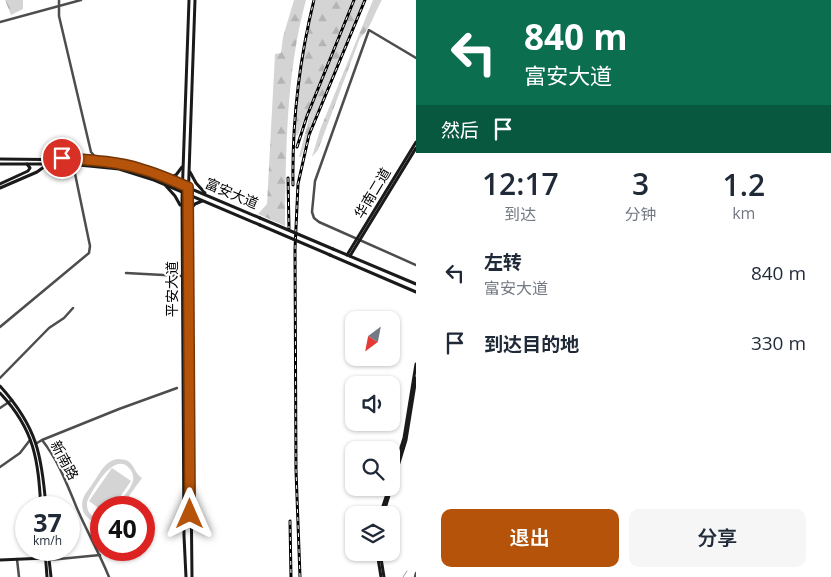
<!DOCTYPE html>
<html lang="zh">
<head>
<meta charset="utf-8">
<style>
	body { margin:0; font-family:"Open Sans","Noto Sans SC",sans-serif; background:#f6f6f7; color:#1f2937; height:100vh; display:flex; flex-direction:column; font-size:19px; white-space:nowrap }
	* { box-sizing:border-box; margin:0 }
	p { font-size:16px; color:#747a83 }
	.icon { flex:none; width:28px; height:28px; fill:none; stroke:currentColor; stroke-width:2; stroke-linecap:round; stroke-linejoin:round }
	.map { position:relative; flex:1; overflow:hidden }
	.side { display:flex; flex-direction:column; background:#fff; width:415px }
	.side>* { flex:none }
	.banner { background:#0b6e4f; color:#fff; overflow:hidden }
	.needle { width:32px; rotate:212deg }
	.fabs { position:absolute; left:345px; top:311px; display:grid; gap:10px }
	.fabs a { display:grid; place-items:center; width:55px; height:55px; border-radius:10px; background:#fff; box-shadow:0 1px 4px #0004; font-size:25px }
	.speed { position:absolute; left:15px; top:496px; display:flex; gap:10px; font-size:25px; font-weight:700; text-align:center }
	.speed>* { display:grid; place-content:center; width:65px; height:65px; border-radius:50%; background:#fff; box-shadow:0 1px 4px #0004; line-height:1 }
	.speed small { font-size:12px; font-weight:400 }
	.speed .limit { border:8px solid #d22; background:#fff; color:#111 }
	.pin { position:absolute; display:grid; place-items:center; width:42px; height:42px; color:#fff; margin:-21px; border:2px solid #fff; border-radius:50%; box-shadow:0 1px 5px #0007 }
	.me { position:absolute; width:55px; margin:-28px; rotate:0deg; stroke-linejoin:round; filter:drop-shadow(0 0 4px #0008) }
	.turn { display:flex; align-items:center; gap:18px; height:105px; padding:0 25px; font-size:22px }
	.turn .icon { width:65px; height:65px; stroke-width:2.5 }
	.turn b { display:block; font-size:35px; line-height:42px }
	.then { display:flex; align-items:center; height:48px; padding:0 25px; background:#0003; gap:10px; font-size:19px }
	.eta { display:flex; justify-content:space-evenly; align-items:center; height:85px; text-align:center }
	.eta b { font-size:30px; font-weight:600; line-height:35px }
	.cta { display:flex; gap:10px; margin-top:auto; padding:10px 25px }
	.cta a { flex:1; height:58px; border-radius:10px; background:#b45309; color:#fff; font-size:20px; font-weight:600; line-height:58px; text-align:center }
	.cta a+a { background:#f6f6f7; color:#1f2937 }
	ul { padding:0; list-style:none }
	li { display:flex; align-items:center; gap:15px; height:70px; padding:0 25px }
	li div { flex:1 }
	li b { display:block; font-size:19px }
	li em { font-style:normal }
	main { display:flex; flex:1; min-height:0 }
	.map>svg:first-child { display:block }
	.forest { fill:url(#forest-firs) }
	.pitch { fill:#d4d4d4 }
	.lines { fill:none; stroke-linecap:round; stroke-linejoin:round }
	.stream { stroke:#9b9b9b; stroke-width:1 }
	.street { stroke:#4d4d4d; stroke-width:2.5 }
	.secondary { stroke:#1a1a1a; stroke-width:3 }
	.rail-casing { stroke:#000; stroke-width:3 }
	.rail { stroke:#fff; stroke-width:1; stroke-dasharray:4; stroke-linecap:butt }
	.secondary-bridge { stroke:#1a1a1a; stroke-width:3 }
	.route-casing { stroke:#753606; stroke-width:12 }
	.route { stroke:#b45309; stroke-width:9 }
	.labels { text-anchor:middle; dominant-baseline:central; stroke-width:4; stroke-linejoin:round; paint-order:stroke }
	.street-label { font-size:14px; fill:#000; stroke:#fff }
</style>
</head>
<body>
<main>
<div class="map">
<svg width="416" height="577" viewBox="0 0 416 577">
	<defs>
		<pattern id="forest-firs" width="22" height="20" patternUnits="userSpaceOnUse" patternTransform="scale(1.25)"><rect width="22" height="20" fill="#d4d4d4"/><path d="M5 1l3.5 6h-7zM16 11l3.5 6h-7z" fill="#b4b4b4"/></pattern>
	</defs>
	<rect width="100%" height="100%" fill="#fff"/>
	<g class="forest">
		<path d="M5,0H23V9L11,15Z"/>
		<path d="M294,0H306C286,73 286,150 285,226L258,214L267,204L275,54L281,53L283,37Z"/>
		<path d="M316,0H352L297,137C294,127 296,115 297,105C300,70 306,34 316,0Z"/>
		<path d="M355,0H364L313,122L301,157H299L313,102Z"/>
		<path d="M373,0H382C374,13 371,29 360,38L318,150L312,157L320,130Z"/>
	</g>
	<g class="pitch">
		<path d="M117,459C136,459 131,470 142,478L121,507H115C121,500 130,490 133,481C134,475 132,470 127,466C112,455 93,489 87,502C86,511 91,518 101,518V523C89,523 79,512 83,499C85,493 90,488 93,483C100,473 105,461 117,459Z"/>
		<path d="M112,468L131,481L113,507L101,508V510L89,501Z"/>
	</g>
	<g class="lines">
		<path class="stream" d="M403,577L407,571"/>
		<g class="street">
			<path d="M59,0V16L91,152L98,160"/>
			<path d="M0,22L81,0"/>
			<path d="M416,58L369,30L315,181L312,212L314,218L319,222L416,265"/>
			<path d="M126,273L182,276"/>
			<path d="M0,327L89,253L90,246L73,164"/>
			<path d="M0,378L49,328L64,318L73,308"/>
			<path d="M0,408L12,400"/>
			<path d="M42,440L119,409L177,388"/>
			<path d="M37,443L42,440C58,460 66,482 76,506C86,530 99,552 109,577"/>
			<path d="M0,467L20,453L30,440"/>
			<path d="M17,559L19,577"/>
			<path d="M49,560L100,555"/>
			<path d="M415,577L416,573"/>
		</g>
		<g class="secondary">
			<path d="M0,159L88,160L131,166L156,174L260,218"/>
			<path d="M0,164H69L119,169L154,180L260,225"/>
			<path d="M190,172L196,183L205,193"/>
			<path d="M168,178L176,175L182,167"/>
			<path d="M0,184L28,171L30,168L27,164"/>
			<path d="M166,186L175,196L180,205"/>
			<path d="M0,188L37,172L48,164"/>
			<path d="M188,212L195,204L202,201"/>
			<path d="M333,249L416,284"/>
			<path d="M330,255L416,292"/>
			<path d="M347,255L416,142"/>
			<path d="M350,256L416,148"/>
			<path d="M0,386C37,427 42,455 46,508"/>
			<path d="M0,393C35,430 38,460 41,508"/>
			<path d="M391,479L404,438L416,364"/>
			<path d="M380,515L389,488"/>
			<path d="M383,515L406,440L416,378"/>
			<path d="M45,550L47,577"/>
			<path d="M48,550L51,577"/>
			<path d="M377,552L381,577"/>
			<path d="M380,552L384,577"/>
			<path d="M0,560L46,558L49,560"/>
			<path d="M186,577L184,536L182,199L189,0"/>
			<path d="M192,577L188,202L195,0"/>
		</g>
		<g class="rail-casing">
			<g id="rail">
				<path d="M297,147L307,116L354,0"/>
				<path d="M288,178L289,228"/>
				<path d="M293,185C292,122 299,61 314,0"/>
				<path d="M290,521L291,577"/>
				<path d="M300,577L296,470L295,249L298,184L309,135L365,0"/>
			</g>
		</g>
		<use href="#rail" class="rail"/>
		<g class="secondary-bridge">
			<path d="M260,218L333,249"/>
			<path d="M260,225L330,255"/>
		</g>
	</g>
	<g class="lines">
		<g class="route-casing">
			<path id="route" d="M62,158C89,160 115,161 141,169C157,173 173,181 188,187L190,514"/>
		</g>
		<use href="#route" class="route"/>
	</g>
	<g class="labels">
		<g class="street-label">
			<text transform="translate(232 193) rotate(23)">富安大道</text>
			<text transform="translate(372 193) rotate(-59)">华南二道</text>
			<text transform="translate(171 289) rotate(-90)">平安大道</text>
			<text transform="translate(65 460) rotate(62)">新南路</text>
		</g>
	</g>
</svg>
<div class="fabs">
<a><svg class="needle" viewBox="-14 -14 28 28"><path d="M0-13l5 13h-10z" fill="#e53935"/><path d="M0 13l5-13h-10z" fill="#747a83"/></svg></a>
<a><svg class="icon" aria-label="sound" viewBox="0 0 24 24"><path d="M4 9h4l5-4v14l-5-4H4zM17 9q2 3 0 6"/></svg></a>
<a><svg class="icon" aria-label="search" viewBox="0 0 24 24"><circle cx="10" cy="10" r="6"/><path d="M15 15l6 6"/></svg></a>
<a><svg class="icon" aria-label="layers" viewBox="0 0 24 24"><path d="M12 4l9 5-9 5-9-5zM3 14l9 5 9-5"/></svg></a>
</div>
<div class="speed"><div>37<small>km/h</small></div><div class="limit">40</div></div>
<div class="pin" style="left:62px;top:158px;background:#d93025"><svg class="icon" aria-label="arrive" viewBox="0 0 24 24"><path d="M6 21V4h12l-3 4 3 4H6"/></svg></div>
<svg class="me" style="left:190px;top:514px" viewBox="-20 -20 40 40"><path d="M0-17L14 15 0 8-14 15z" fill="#b45309" stroke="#fff" stroke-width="4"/></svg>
</div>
<section class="side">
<div class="banner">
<div class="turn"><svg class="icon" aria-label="left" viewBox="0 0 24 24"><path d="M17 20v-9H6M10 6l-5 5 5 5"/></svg><div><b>840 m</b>富安大道</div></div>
<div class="then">然后<svg class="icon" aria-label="arrive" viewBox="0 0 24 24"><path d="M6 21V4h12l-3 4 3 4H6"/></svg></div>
</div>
<div class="eta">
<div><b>12:17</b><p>到达</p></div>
<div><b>3</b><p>分钟</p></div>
<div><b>1.2</b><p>km</p></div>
</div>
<ul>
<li><svg class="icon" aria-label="left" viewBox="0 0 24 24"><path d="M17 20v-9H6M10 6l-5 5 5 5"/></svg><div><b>左转</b><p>富安大道</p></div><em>840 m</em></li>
<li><svg class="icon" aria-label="arrive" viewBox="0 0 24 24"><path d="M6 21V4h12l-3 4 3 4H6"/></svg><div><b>到达目的地</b></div><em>330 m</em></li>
</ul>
<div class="cta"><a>退出</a><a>分享</a></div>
</section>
</main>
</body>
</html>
